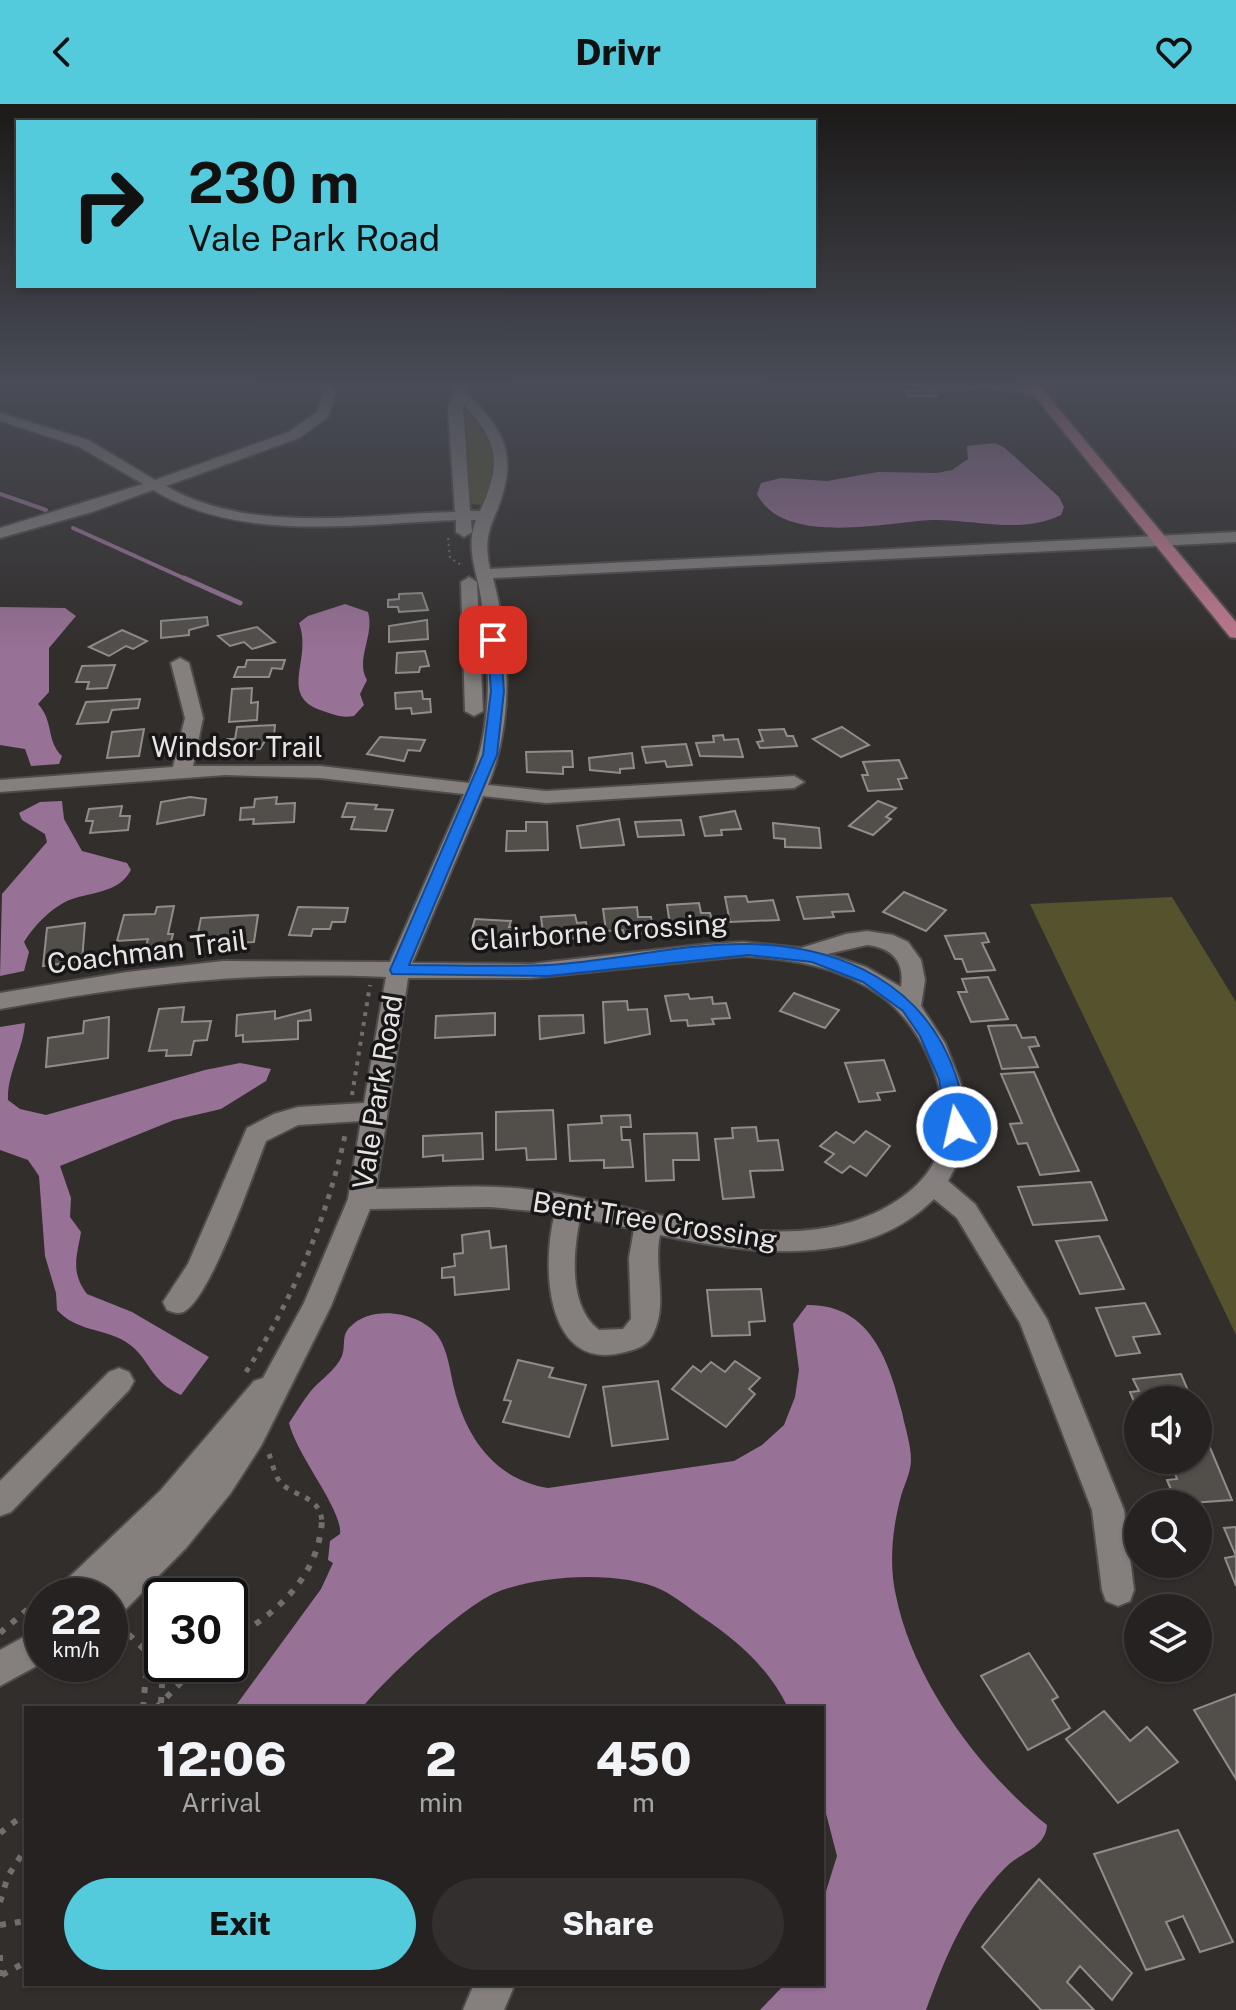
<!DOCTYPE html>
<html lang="en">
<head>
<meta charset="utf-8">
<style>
	body { margin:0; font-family:"Public Sans",sans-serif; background:#322f2e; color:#f1f3f6; height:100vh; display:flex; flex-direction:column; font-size:30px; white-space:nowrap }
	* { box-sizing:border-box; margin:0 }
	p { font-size:26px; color:#a4a4a5 }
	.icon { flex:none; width:44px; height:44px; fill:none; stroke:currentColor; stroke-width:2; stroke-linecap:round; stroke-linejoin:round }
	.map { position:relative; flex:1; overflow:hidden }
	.drawer { position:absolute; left:24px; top:1602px; width:800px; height:280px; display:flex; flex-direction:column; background:#262221; border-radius:0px; box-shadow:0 2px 6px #0004,0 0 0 2px #423f3f }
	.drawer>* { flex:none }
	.hud { position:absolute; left:16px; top:16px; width:800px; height:168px; border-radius:0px; box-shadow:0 2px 6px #0004,0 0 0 2px #423f3f; background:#54cadd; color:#111; overflow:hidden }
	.controls { position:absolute; left:1124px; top:1282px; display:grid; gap:16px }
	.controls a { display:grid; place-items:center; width:88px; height:88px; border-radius:50%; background:#262221; box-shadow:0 2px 6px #0004,0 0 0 2px #423f3f; font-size:40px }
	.speed { position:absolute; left:24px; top:1474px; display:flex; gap:16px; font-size:40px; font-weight:700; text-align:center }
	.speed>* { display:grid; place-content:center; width:104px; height:104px; border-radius:50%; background:#262221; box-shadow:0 2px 6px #0004,0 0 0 2px #423f3f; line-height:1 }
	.speed small { font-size:20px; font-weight:400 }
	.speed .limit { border:4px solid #111; border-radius:12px; background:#fff; color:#111 }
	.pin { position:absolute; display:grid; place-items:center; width:68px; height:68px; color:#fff; margin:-34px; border-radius:16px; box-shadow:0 4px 12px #0006 }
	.me { position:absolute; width:88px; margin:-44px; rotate:351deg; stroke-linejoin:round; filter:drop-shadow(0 0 6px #0008) }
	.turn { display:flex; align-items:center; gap:28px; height:168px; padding:0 40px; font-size:36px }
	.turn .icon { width:104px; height:104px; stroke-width:2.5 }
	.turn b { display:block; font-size:56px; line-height:68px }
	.eta { display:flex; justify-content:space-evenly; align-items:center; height:136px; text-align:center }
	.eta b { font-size:48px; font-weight:800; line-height:56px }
	.primary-button { display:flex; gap:16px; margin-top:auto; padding:16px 40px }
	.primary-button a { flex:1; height:92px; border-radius:48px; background:#54cadd; color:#111; font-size:32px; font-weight:800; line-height:92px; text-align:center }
	.primary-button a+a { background:#322f2e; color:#f1f3f6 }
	header { display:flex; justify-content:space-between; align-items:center; height:104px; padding:0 40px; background:#54cadd; color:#111; font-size:36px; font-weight:800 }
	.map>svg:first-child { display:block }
	.green { fill:#55532e }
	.water { fill:#987196 }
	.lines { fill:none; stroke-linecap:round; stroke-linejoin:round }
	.stream-far1 { stroke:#987196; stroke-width:4 }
	.stream { stroke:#987196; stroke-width:5 }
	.building { fill:#524f4b; stroke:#908c89; stroke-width:2 }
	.minor-casing { stroke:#4f4c4b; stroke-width:4 }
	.major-casing { stroke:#4f4c4b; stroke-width:4 }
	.path-far3 { stroke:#726e6c; stroke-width:2; stroke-dasharray:2 4; stroke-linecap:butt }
	.path-far2 { stroke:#726e6c; stroke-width:4; stroke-dasharray:4 6; stroke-linecap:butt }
	.path-far1 { stroke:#726e6c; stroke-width:5; stroke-dasharray:5 7; stroke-linecap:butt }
	.path { stroke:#726e6c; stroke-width:6; stroke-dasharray:6 9; stroke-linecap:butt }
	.minor { fill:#85807e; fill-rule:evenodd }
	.major { fill:#c0798e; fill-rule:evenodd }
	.route { fill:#1a73e8; stroke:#114b97; stroke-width:2 }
	.labels { text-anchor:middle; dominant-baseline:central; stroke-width:7; stroke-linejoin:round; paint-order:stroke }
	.street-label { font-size:28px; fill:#e7e4e3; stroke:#181616 }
</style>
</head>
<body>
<header><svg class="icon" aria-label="back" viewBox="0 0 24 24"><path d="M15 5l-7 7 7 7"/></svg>Drivr<svg class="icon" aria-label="heart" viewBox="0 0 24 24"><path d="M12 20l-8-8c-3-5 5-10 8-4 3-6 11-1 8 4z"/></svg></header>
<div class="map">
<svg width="1236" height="1906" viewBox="0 0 1236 1906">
	<rect width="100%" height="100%" fill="#322e2c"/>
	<g class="green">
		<path d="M463,303H467C500,344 502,352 483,401L469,400Z"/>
		<path d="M1172,793L1236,898V1231L1030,800Z"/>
	</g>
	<g class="water">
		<path d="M995,339L1005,344L1059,393L1064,403L1061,411C1019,431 976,415 932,416C888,418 783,443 757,390L761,379L781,374L827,377L878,368L937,369L952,366L968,355L967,342Z"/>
		<path d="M345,500L368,508C375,531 355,555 367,576L360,590L364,601L354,612C341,614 336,611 323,607C277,592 313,556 299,519L308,512Z"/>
		<path d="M0,503L65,504L76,512L49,544V588L38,600C54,617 46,637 62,652L59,660L31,662L25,645L0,641Z"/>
		<path d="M62,697L64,715L82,747L127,759L131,766C118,791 88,787 65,798C48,807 34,822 24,838L29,848L24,867L0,872L2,790L47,738L45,730L22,716L19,709L40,698Z"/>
		<path d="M25,919C23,946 7,970 8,996L20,1005L46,1011L205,966L240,959L271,965L266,977L221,1005L174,1016L60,1062L71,1094L70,1113L81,1128C77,1153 70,1167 87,1190L132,1208L209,1253L181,1291C149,1277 150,1253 126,1238C104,1224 77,1228 57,1206L56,1189L45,1152L39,1072L28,1056L0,1046V923Z"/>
		<path d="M807,1201C871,1200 889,1258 902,1308C905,1324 911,1340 911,1356C911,1369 903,1383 900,1396C892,1427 889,1461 896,1492C913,1577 980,1668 1047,1721C1046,1744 1019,1749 1005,1764C963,1807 946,1852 926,1906H760L785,1880H822V1800L837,1752L822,1694V1604H788C770,1565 737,1536 702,1513C689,1504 676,1493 662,1486C620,1466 537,1471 495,1489C461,1504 386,1574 362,1604H234L321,1485L333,1459L328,1456L330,1437L340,1430C343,1406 297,1352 289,1319C296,1309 302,1298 310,1288C319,1277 337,1265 342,1252C346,1242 341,1231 350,1223C372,1200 420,1208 438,1232C448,1247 450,1267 454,1284C466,1333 494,1375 548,1384L734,1357L762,1341L784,1321L795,1293L799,1266L793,1220Z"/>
	</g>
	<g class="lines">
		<g class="stream-far1">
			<path d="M0,390L46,406"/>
			<path d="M73,424L188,476"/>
		</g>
		<path class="stream" d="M184,474L240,499"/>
	</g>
	<g class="building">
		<path d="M933,286L937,292H909L906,287Z"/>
		<path d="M422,489L428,506L399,508L398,503H388V496L399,495V490Z"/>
		<path d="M207,513L208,521L189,526V531L161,534V517Z"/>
		<path d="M427,516L428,535L389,538V522Z"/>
		<path d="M257,523L275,538L252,545L244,538L230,542L218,532Z"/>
		<path d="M122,526L147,537L133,545L126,542L109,552L89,543Z"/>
		<path d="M425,547L429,562L420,563L419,568L396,569L397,549Z"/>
		<path d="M247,556H285L282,565L272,564L269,573H234L238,563H245Z"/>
		<path d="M115,561L107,584L87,585L89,578H76L82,562Z"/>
		<path d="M252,584L251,599L258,598L257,616L229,618L232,585Z"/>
		<path d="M422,587L423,595H430L431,608L412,610L411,604L396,605L395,589Z"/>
		<path d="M140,595L138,604L112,606L108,618L77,620L86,598Z"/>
		<path d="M275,621L274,632H268L260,645L225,647L227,635H235L237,623Z"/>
		<path d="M842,623L869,641L841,653L813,635Z"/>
		<path d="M144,625L139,652L107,654L112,628Z"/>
		<path d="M784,625L787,632H793L797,642L760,644L757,638L763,637L759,626Z"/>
		<path d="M723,631L724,636L738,635L743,653L700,652L696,639L714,638L713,632Z"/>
		<path d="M380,633L425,636L420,647L408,646L404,657L367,650Z"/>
		<path d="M686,640L692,661L667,663L665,657L646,659L642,643Z"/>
		<path d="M572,647L573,663H563V670L527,668L526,648Z"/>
		<path d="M632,649L634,664L620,665V669L590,666L589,654Z"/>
		<path d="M899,656L907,674L898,675L902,685L868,687L862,671H868L863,658Z"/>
		<path d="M190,693L206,695L204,711L157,720L161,698Z"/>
		<path d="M277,693L276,700L295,699L294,718L253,720L254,715L240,716L241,704L254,703L255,695Z"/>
		<path d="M878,697L896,704L886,713L891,715L873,731L849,722Z"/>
		<path d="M347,699L377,701L375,705L393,706L386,727L351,725L355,713H342Z"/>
		<path d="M122,702L120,712H130L128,726L90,729L93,717H86L89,705Z"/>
		<path d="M735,707L741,725L721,726L722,731L705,732L700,713Z"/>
		<path d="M619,715L624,741L581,744L577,722Z"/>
		<path d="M681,716L684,731L638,733L635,718Z"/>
		<path d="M526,718H547L548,746L506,747L507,727H526Z"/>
		<path d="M773,719L819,724L821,744L785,743V735L774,734Z"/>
		<path d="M904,788L946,806L926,827L883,808Z"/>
		<path d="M848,790L854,807L832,808L834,813L804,815L797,793Z"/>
		<path d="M746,792L748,798L773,796L779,816L730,818L725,793Z"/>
		<path d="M699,799L701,809H710L714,823L670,821L667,801Z"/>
		<path d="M174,802L168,830H173L169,845L145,846L148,835L117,837L124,811L155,810L157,803Z"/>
		<path d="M298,803L348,804L345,818H332L330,825H313L311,832L289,831Z"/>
		<path d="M637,803L638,813H651L654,829L624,830L623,826L606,827L603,805Z"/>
		<path d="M258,811L254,838L232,839V832L197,834L201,814Z"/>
		<path d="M575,811L577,819L586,818L588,833L544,837L541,813Z"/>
		<path d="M475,815L511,817L509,823H519L515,838L469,835Z"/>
		<path d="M85,819L82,857L43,862L47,824Z"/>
		<path d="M985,829L989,838L982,839L995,866L967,868L962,855H955L945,832Z"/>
		<path d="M988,873L1008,915L971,918L958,888H967L962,875Z"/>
		<path d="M794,889L839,906L825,924L780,907Z"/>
		<path d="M688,890L690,895L712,893L713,900L726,899L730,914L712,915L714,920L688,922L687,916L671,917L665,892Z"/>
		<path d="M627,897L628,906L647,905L650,930L605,939L603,898Z"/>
		<path d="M184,903L182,918L211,917L207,936L194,937L191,951L166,952L167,946L149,947L159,905Z"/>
		<path d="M310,906L311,916L298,917V935L243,938V931L236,932L237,911L275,907V915Z"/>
		<path d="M495,909V931L435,934L436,912Z"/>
		<path d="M583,911L584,929L540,935L539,912Z"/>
		<path d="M109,913L108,954L46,963L48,934L83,929L84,917Z"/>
		<path d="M1016,921L1022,934L1035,933L1039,942L1029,943L1038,963L1002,965L988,922Z"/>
		<path d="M884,956L895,987L877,989L880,996L859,998L845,959Z"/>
		<path d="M1034,968L1056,1018L1079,1067L1040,1071L1027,1039L1018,1040L1010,1020L1022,1019L1001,970Z"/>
		<path d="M553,1006L556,1055L527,1056L526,1044L496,1046V1008Z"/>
		<path d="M630,1011L631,1023H621L622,1036H630L633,1063L604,1064V1056L570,1057L568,1021L602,1019L601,1012Z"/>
		<path d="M756,1023L758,1037L778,1036L783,1066L750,1067L754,1093L723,1095L715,1035L733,1034L732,1024Z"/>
		<path d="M866,1027L890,1042L866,1072L850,1062L842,1069L825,1058L834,1050L820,1042L836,1028L854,1039Z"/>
		<path d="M482,1029L483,1055L443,1057V1051L423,1053V1032Z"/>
		<path d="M697,1029L699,1056H673L674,1076L646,1077L644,1030Z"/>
		<path d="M1091,1078L1107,1116L1033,1121L1018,1083Z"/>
		<path d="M489,1127L491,1144L506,1142L509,1185L455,1191L454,1173L442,1174V1164L455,1162L454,1150L463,1149L462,1131Z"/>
		<path d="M1099,1132L1124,1185L1080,1190L1056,1137Z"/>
		<path d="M761,1185L765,1217L749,1218L750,1231L712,1232L707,1186Z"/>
		<path d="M1145,1199L1160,1230L1133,1233L1140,1249L1116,1252L1096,1204Z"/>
		<path d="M518,1256L553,1264L549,1273L586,1281L569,1333L503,1318L511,1297L504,1296Z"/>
		<path d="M735,1257L760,1274L749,1285L755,1290L726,1323L672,1285L693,1262L701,1268L711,1258L725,1268Z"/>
		<path d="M1181,1270L1192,1296H1138V1307L1130,1288L1139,1287L1133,1275Z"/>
		<path d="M658,1277L668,1335L612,1342L603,1283Z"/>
		<path d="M1208,1339L1232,1396L1177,1400L1167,1376L1177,1375L1170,1356H1198V1340Z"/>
		<path d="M1236,1423V1482L1225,1454L1236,1452L1224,1424Z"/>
		<path d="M1029,1549L1058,1593L1052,1596L1070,1624L1028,1646L981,1572Z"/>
		<path d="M1236,1590V1675L1194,1606Z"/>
		<path d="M1104,1607L1130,1637L1147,1623L1178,1658L1118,1699L1066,1635Z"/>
		<path d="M1178,1726L1233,1838L1200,1848L1183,1812L1166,1818L1184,1855L1146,1866L1094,1750Z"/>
		<path d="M1039,1775L1132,1869L1112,1896L1080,1862L1067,1878L1094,1906H1041L982,1843Z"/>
	</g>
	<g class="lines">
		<g class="minor-casing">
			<g id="minor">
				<path d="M318,280H330L335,290L328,313L299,334L166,382C250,431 362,410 455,408L448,305L456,280H468L466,289C509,330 518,357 495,411C487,430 485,442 490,465L1236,428V438L493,474C510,539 514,618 488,681L546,687L794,672L804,678L794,684L546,699L483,692L412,859L531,860L708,840L743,838L801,844L846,830L867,827L893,831L908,838L921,856L925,876L921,902L945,939L961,980L967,1024L965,1044L948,1077L975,1100L1047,1215L1124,1406L1134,1486L1130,1497L1118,1502L1106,1497L1102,1486L1092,1406L1020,1219L957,1114L934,1095C863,1166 748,1150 660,1131C653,1163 668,1198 654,1228C649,1241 638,1245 625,1248C545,1270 541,1161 555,1109L490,1103L370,1105L331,1202L261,1342L230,1390L186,1444L122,1509L110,1514V1492H56L61,1481L160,1387L254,1277L263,1274L304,1199L348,1095L361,1017L298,1021L266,1037C253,1070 212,1190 185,1207C179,1211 173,1208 167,1206L163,1198L188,1160L247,1024L274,1010L298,1003L364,999L386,873C247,867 136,880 0,905V889L127,868L223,857L390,858L464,690L320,674L225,671L0,688V676L173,663L185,614L171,559L180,554L189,559L203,614L193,662H320L469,679C494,622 490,555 481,494C477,467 465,444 476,416H471L472,428L464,433L456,428V416C357,420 242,439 153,386L92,408L0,434V424L143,380L78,342L0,317V309L88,336L155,376L289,328L317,308L323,290ZM463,300C499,338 502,359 480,407H470ZM867,841C892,844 905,857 901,883L866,863L827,850ZM743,852C793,855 840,862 881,892C927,925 961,1006 933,1060C917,1089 881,1109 851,1118C752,1148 632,1098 533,1086C481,1079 428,1085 376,1085L408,874H531ZM580,1114L634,1125L629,1154L631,1215L623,1225L599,1226C568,1202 573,1149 580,1114Z"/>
				<path d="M911,280H1019L1042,286L1036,290L985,284L932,288Z"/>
				<path d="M469,473L477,478L483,607L474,612L465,607L461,478Z"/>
				<path d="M119,1264L129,1268L134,1277L129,1286L11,1408L0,1412V1377L109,1268Z"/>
				<path d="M42,1523V1559L0,1582V1546Z"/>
				<path d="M474,1880H515L504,1906H463Z"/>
			</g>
		</g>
		<g class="major-casing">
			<path id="major" d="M1025,280H1038L1236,518V534L1230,533Z"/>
		</g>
		<path class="path-far3" d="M448,434L450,454L463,462"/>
		<path class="path-far2" d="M352,991L370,881"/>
		<g class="path-far1">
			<path d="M246,1268C294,1193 327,1115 346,1027"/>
			<path d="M269,1350C272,1358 274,1368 278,1375C290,1394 320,1389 322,1418"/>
		</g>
		<g class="path">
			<path d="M118,1520L148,1549"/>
			<path d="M0,1529L42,1493"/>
			<path d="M230,1536C276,1510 319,1473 322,1416"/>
			<path d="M161,1599L163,1563L194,1560"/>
			<path d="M143,1604L148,1549L162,1548"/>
			<path d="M156,1604L199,1560"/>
			<path d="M0,1729L26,1709"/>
			<path d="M0,1798L8,1772L26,1744"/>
			<path d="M0,1821L26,1817"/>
			<path d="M0,1851V1872"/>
			<path d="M2,1871L26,1858"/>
		</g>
		<use href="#minor" class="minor"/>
		<use href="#major" class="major"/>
	</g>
	<linearGradient id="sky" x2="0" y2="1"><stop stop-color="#1c1918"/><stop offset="0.51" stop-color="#494c56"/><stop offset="1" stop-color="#494c56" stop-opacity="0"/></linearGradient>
	<rect width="1236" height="547" fill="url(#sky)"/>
	<path class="route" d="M493,532L500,536L504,587L497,651L409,861C456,861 503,863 549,861C614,857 684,839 749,840C843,842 927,881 957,975C962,990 963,1007 966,1023L963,1028H950L947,1023L939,975L920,932L903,907L863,878L812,858L748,851L548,872L392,870L390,866L483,651L491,587L487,536Z"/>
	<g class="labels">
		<g class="street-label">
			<text x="237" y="642">Windsor Trail</text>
			<text transform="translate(599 827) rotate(-4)">Clairborne Crossing</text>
			<text transform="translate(147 847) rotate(-7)">Coachman Trail</text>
			<text transform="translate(377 988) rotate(-81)">Vale Park Road</text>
			<text transform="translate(655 1116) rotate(9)">Bent Tree Crossing</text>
		</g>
	</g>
</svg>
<div class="controls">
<a><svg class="icon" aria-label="sound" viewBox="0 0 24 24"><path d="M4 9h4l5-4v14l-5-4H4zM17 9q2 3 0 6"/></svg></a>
<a><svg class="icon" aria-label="search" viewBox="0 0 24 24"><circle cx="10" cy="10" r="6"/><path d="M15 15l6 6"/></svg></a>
<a><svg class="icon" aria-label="layers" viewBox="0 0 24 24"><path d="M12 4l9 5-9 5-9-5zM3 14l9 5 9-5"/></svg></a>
</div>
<div class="speed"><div>22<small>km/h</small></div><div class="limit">30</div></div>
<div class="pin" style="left:493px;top:536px;background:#d93025"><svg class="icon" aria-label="arrive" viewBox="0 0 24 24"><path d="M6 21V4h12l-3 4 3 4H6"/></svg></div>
<svg class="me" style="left:957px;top:1023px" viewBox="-20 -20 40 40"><circle r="17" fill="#1a73e8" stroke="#fff" stroke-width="3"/><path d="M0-11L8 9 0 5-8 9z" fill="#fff"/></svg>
<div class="hud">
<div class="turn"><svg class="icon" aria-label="right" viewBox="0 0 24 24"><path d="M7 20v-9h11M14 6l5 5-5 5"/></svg><div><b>230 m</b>Vale Park Road</div></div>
</div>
<section class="drawer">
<div class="eta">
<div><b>12:06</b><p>Arrival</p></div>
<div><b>2</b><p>min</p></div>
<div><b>450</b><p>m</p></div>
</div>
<div class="primary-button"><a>Exit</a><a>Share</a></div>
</section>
</div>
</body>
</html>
